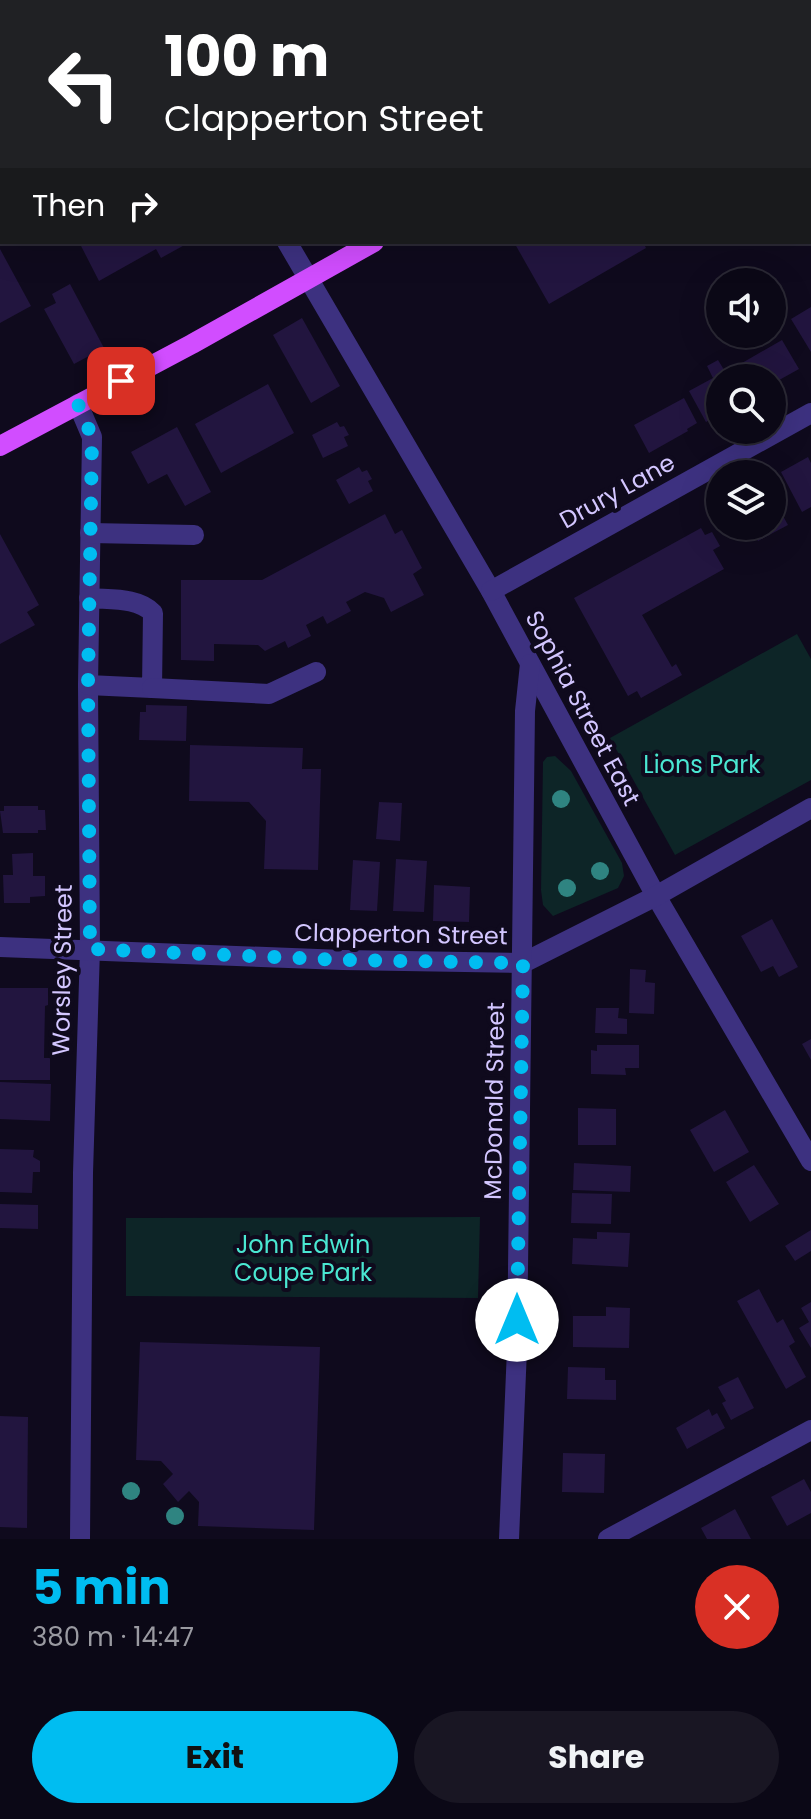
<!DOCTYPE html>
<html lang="en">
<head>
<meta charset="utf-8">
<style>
	body { margin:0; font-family:Poppins,sans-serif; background:#191623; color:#f1f3f6; height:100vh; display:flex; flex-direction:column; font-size:30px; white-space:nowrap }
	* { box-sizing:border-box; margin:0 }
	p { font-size:26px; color:#9a9aa1 }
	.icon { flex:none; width:44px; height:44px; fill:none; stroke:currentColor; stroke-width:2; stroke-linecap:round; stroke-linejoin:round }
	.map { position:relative; height:1539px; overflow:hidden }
	.side { display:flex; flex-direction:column; background:#0b0816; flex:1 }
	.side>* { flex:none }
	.top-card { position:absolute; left:0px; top:0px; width:812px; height:244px; box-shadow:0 8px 32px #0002,0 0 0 2px #2b2935; background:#202124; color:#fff; overflow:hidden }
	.buttons { position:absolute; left:706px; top:268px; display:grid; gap:16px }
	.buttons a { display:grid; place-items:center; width:80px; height:80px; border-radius:50%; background:#0b0816; box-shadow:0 8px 32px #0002,0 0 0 2px #2b2935; font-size:40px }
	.pin { position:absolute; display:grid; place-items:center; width:68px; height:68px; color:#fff; margin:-34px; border-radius:16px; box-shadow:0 4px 12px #0006 }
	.me { position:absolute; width:88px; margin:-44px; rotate:0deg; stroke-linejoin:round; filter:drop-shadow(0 0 6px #0008) }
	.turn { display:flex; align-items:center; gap:28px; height:168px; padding:0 32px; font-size:36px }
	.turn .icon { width:104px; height:104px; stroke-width:2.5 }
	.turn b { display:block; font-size:56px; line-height:68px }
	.then { display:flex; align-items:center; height:76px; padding:0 32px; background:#0003; gap:16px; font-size:30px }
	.round { display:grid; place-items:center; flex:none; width:84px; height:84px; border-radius:42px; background:#191623 }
	.summary { display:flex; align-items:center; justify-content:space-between; height:136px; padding:0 32px }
	h1 { font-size:48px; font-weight:700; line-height:60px; color:#00bdf1 }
	.cta { display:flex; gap:16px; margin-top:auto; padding:16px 32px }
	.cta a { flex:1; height:92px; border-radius:48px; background:#00bdf1; color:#111; font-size:32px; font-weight:700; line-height:92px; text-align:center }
	.cta a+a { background:#191623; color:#f1f3f6 }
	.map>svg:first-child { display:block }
	.green { fill:#0d2527 }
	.building { fill:#22153f }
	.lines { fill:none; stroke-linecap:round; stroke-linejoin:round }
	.minor { stroke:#3d3180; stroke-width:20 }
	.major { stroke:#d14dff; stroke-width:20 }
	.tree { fill:#2f8481 }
	.route { stroke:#00bdf1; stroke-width:14; stroke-dasharray:0 25.2 }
	.labels { text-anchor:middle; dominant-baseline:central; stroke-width:8; stroke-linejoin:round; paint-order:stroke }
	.street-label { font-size:24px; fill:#d3c6ff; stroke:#0f0a1d }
	.park-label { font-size:24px; fill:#4ae7d2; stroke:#0f0a1d }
</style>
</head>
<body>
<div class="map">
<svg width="811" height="1539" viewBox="0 0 811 1539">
	<rect width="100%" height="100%" fill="#0f0a1d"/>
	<g class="green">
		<path d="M797,634L811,659V780L675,855L610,738Z"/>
		<path d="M555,756L571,771L622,863L624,876L618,888L553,916L543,905L541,890L543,762L547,757Z"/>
		<path d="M480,1217L478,1298L126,1296V1218Z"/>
	</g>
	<g class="building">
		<path d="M79,242H190L161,258L156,249L99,281Z"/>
		<path d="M519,242H643L646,248L549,304L515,244Z"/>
		<path d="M0,249L31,306L0,323Z"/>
		<path d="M70,284L104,348L74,364L44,309L56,303L52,294Z"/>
		<path d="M811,307V352L791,319Z"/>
		<path d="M302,318L340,386L311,403L273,335Z"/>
		<path d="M782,340L799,369L772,384V378H751L742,363Z"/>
		<path d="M718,360L729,378H720V413L706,422L689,391L713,378L707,366Z"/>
		<path d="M268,384L294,433L221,473L195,424Z"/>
		<path d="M684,398L697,423L687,429L688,431L649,453L634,425Z"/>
		<path d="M337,422L340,427L344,426L349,435L344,437L348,446L323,458L312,435Z"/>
		<path d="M177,427L211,492L185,506L167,474L148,484L131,452Z"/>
		<path d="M808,457L811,463V507L802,512L781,472Z"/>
		<path d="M359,467L362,472L367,470L372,479L368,481L373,491L349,504L336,480Z"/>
		<path d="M772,496L788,525L758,541L750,526H772Z"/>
		<path d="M385,514L395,534L402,530L422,568L413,574L424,595L391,612L384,598L365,592L346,602L351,611L327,624L323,616L306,625L311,636L288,648L285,641L265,651L258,645L214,644V661L181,660V580H262Z"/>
		<path d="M701,528L705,535L712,532L720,546L713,550L724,569L642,615L672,667L676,664L682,675L641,698L637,691L628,696L574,598Z"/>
		<path d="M0,534L39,605L27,612L35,625L0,644Z"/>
		<path d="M146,705L187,706L186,741L139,740L140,712H146Z"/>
		<path d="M190,745L303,748L302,769H321L318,870L264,869L266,821L249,802L189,801Z"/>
		<path d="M379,802L402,803L400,841L376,839Z"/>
		<path d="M4,806H38V810H45L46,830H38V833H3L0,811H4Z"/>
		<path d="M33,853V876H45V896L30,897V903H4L3,875H13L12,854Z"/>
		<path d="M396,859L427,861L424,912L393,911Z"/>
		<path d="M353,860L380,862L377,911L350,910Z"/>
		<path d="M434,885L470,887L469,922L433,921Z"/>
		<path d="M772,919L798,967L779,977L773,966L761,972L741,936Z"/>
		<path d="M630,969L646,970L645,982L655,983L654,1014L629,1013Z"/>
		<path d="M0,988H48V1005L45,1006L44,1058H50V1080H0Z"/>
		<path d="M596,1008H619L618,1018L627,1019V1034L595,1033Z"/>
		<path d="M811,1039V1060L802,1044Z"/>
		<path d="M597,1045H639V1068H625L626,1075L591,1074V1050L597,1051Z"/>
		<path d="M0,1082L51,1084L50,1121L0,1119Z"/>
		<path d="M578,1108L616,1109V1145H578Z"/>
		<path d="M725,1110L749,1152L714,1172L690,1130Z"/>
		<path d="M0,1149L34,1150L33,1157L40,1161V1172H33L32,1193L0,1192Z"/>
		<path d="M574,1163L631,1166L630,1192L573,1190Z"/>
		<path d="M754,1165L779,1204L750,1222L726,1182Z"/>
		<path d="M572,1193L612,1194L611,1224L571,1223Z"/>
		<path d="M0,1204L38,1205V1229L0,1228Z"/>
		<path d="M811,1230V1251L795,1261L785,1246Z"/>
		<path d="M597,1232L630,1233L628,1267L572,1264L573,1238L597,1239Z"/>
		<path d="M759,1289L777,1323L783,1319L795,1342L789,1346L806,1377L786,1389L737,1301Z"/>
		<path d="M811,1302V1348L799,1328L809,1322L801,1308Z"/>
		<path d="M606,1307L630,1308L629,1348L573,1347V1316H606Z"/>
		<path d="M140,1342L320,1347L314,1530L198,1526L199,1502L189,1491L178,1502L163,1484L173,1474L161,1461L136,1460Z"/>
		<path d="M568,1367L605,1368V1380H616V1400L567,1399Z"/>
		<path d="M738,1377L754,1408L731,1420L722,1403L726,1401L718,1387Z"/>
		<path d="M709,1409L712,1416L717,1413L725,1428L687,1449L676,1428Z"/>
		<path d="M0,1416L28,1417L27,1528L0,1527Z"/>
		<path d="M563,1453L605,1454L604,1493L562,1492Z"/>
		<path d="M804,1479L811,1492V1513L787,1526L771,1497Z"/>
		<path d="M735,1509L751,1539H707L701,1528Z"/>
	</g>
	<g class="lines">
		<g class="minor">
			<path d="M150,0L152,2"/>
			<path d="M326,0L327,2"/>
			<path d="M420,0L421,2"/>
			<path d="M64,2L68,0"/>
			<path d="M0,36L2,35"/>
			<path d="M287,242L491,591L656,896L811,1161"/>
			<path d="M78,404L92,437L88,685L90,949L83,1173L80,1539"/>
			<path d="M90,533L194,535"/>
			<path d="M491,591L811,413"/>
			<path d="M88,685L152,688L153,613C138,597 110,600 89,598"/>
			<path d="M152,688L269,694L316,672"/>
			<path d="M0,947L343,960L523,963L656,896L811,808"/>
			<path d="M509,1539L517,1349L525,711L530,664"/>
			<path d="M608,1539L811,1430"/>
		</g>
		<g class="major">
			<path d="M792,2L796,0"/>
			<path d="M0,446L192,344L374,242"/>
		</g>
	</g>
	<g class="tree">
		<circle cx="561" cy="799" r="9"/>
		<circle cx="600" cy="871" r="9"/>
		<circle cx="567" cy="888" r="9"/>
		<circle cx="131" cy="1491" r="9"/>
		<circle cx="175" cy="1516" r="9"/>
	</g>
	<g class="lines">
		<path class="route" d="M121,381L78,404L92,437L88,685L90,949L343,960L523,963L517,1320"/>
	</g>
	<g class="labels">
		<g class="street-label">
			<text transform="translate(617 491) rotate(-29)">Drury Lane</text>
			<text transform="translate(583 708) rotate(62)">Sophia Street East</text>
			<text transform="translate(401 934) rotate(1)">Clapperton Street</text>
			<text transform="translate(62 970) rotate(-89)">Worsley Street</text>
			<text transform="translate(494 1101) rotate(-89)">McDonald Street</text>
		</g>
		<g class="park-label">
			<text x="702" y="764">Lions Park</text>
			<text x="303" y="1244">John Edwin<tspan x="303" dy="28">Coupe Park</tspan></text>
		</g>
	</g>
</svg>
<div class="buttons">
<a><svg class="icon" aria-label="sound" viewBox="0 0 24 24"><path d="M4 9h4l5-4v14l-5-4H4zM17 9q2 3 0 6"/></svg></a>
<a><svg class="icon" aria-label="search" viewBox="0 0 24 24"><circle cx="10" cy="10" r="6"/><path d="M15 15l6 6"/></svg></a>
<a><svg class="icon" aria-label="layers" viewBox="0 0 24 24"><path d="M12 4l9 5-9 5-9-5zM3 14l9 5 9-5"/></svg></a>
</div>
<div class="pin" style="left:121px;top:381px;background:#d93025"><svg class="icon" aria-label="arrive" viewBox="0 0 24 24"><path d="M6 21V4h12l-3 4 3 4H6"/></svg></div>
<svg class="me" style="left:517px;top:1320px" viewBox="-20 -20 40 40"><circle r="19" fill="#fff"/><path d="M0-13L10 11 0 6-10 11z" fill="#00bdf1"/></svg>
<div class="top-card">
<div class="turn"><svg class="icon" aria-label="left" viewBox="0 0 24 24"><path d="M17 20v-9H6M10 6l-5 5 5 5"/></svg><div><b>100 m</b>Clapperton Street</div></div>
<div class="then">Then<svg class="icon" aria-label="right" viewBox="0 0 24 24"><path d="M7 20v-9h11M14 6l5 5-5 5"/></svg></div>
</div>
</div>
<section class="side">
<div class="summary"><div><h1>5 min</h1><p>380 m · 14:47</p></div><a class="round" style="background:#d93025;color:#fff"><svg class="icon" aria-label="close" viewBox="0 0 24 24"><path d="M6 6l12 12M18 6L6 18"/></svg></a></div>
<div class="cta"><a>Exit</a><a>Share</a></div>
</section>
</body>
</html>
